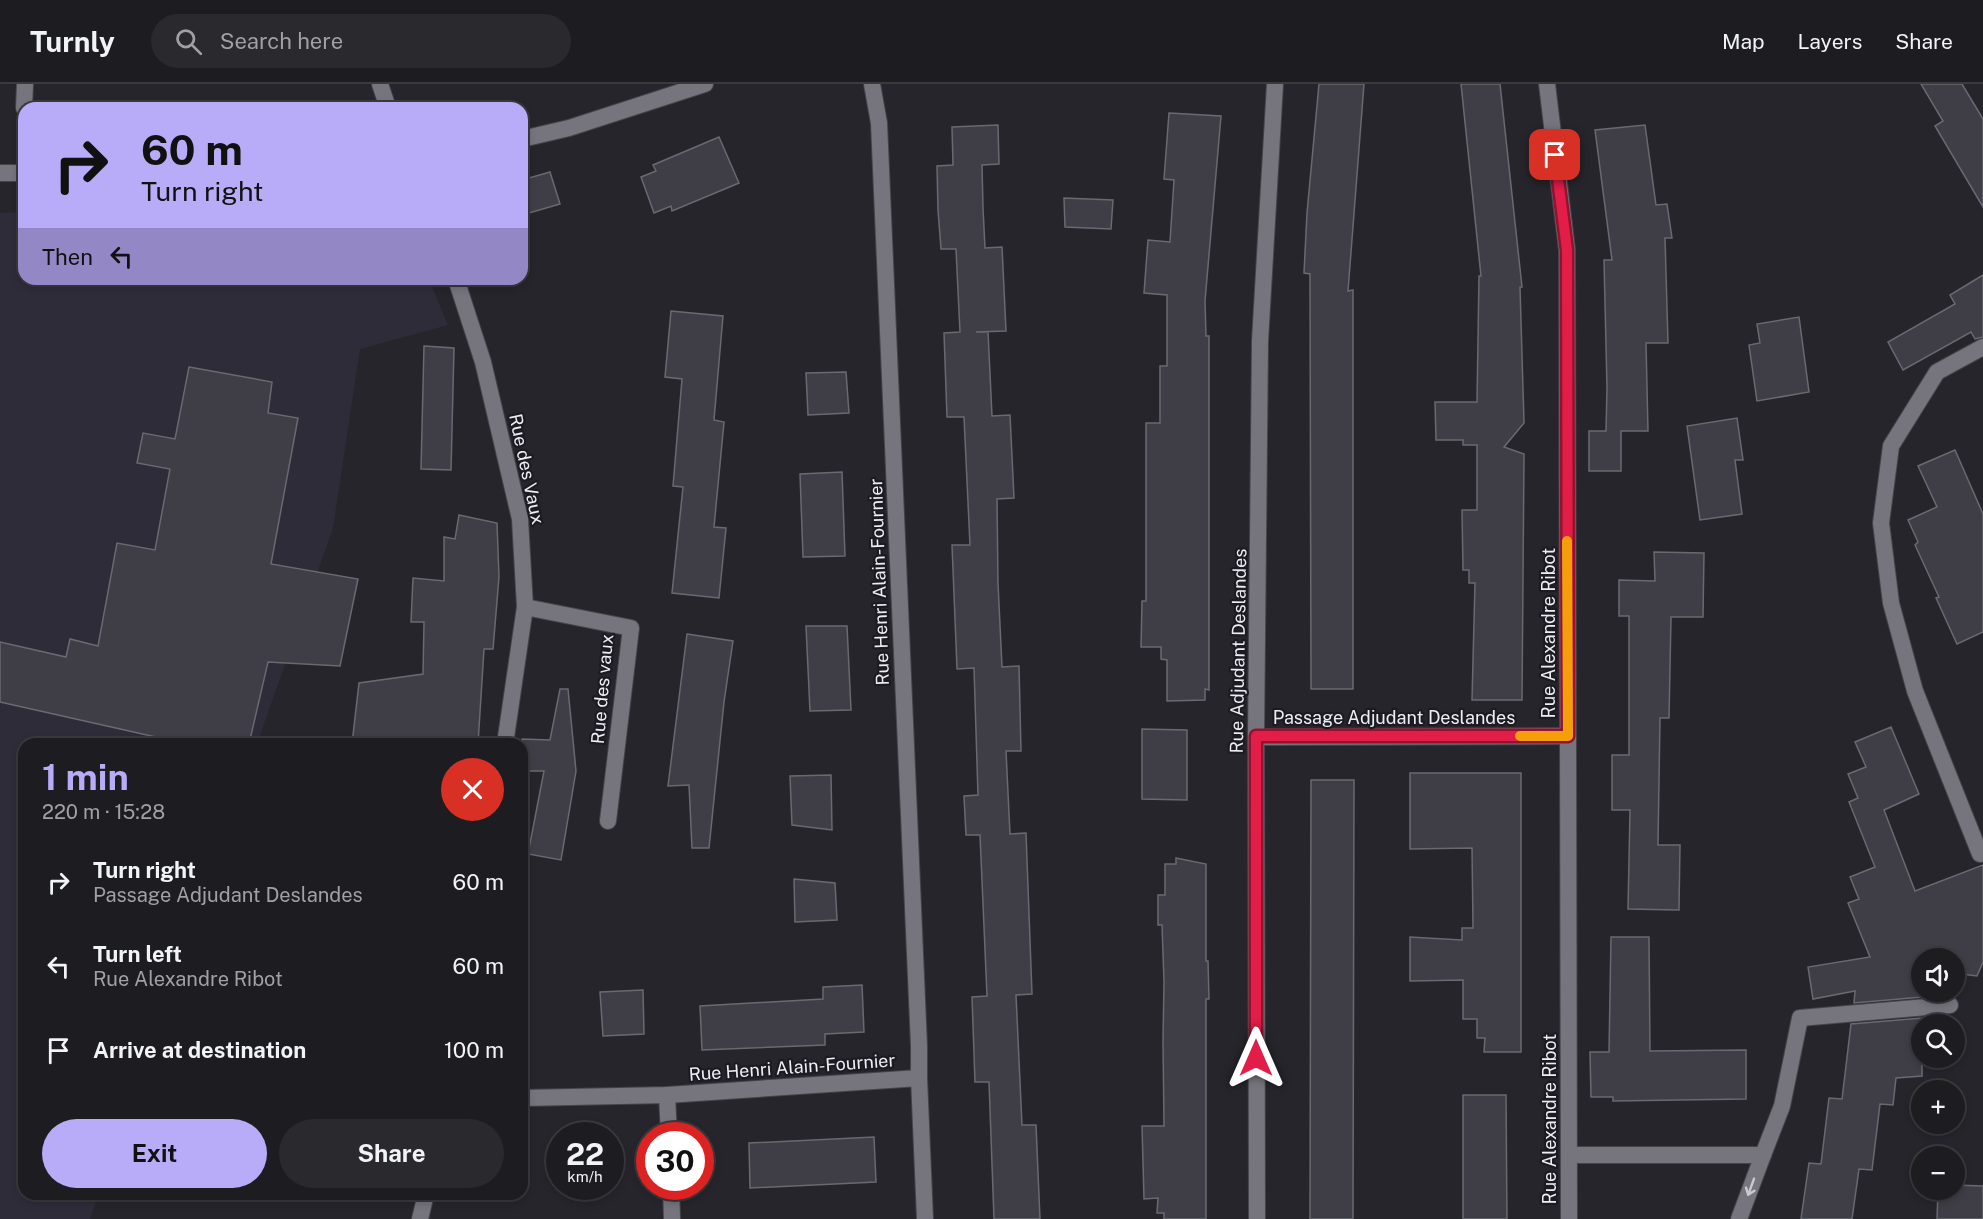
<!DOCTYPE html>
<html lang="en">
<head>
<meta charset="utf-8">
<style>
	body { margin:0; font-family:"Public Sans",sans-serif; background:#29292e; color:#f1f3f6; height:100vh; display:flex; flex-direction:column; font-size:22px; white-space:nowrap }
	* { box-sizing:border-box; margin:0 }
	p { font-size:20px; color:#a0a1a5 }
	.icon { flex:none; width:33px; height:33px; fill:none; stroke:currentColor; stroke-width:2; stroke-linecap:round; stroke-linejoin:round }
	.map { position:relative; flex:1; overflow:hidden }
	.side { position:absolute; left:18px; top:654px; width:510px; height:462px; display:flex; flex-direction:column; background:#1c1c21; border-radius:18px; box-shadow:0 3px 9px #0003,0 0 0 2px #3a3a3f }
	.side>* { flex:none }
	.banner { position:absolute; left:18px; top:18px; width:510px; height:183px; border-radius:18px; box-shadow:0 3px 9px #0003,0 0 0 2px #3a3a3f; background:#b8abf7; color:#111; overflow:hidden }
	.buttons { position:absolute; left:1911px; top:864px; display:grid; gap:12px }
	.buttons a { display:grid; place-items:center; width:54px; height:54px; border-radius:50%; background:#1c1c21; box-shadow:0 3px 9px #0003,0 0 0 2px #3a3a3f; font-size:30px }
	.speed { position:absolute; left:546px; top:1038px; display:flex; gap:12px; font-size:30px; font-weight:700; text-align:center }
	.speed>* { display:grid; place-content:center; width:78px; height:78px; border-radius:50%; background:#1c1c21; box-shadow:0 3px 9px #0003,0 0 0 2px #3a3a3f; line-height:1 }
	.speed small { font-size:15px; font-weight:400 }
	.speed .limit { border:9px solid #d22; background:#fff; color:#111 }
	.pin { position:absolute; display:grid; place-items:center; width:51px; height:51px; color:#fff; margin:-26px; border-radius:12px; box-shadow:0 3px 9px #0006 }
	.me { position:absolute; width:66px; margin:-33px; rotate:0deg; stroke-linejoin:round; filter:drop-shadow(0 0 4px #0008) }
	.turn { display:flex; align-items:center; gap:21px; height:126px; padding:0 24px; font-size:27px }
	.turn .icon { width:78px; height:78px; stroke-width:2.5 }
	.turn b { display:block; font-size:42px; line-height:51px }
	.then { display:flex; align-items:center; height:57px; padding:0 24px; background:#0003; gap:12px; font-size:22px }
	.round { display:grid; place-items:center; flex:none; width:63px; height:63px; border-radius:32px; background:#29292e }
	.overview { display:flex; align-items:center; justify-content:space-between; height:102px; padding:0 24px }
	h1 { font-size:36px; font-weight:700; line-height:45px; color:#b8abf7 }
	.primary-button { display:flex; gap:12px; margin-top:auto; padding:12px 24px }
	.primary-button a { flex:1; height:69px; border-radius:36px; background:#b8abf7; color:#111; font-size:24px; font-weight:700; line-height:69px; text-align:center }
	.primary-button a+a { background:#29292e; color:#f1f3f6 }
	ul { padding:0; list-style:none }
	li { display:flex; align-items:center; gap:18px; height:84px; padding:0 24px }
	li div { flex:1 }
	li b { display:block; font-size:22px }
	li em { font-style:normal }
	header { display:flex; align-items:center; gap:36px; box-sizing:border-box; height:84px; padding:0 30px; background:#1c1c21; border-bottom:2px solid #3a3a3f }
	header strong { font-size:28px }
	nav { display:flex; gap:33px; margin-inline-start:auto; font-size:21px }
	.search { width:420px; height:54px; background:#29292e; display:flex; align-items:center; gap:15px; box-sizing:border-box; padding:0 21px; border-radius:33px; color:#a0a1a5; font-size:22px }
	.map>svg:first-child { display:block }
	.built { fill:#2e2c39 }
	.building { fill:#3f3e46; stroke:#6a6972; stroke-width:1.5 }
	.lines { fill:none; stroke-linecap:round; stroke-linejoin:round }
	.minor-casing { stroke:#45444a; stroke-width:18 }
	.tertiary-casing { stroke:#45444a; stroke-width:18 }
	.minor { stroke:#76757e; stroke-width:16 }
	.tertiary { stroke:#76757e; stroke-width:16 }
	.oneway { stroke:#cac9cf }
	.route-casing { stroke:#92132f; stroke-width:15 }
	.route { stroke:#e11d48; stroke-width:10 }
	.slow { stroke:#f59e0b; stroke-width:10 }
	.labels { text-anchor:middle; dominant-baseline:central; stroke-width:4.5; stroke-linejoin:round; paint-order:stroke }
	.street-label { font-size:18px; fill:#eeedf2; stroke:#1c1b23 }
</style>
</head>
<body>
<header>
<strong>Turnly</strong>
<div class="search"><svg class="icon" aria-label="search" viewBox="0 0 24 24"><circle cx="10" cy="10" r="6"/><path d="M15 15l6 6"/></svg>Search here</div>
<nav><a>Map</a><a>Layers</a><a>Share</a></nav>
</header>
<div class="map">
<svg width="1983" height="1135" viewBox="0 0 1983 1135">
	<rect width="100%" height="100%" fill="#26252c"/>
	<path class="built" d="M24,128V195H429L448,241L360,265L333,444L257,660H24V1110H99L90,1135H0V129Z"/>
	<g class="building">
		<path d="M1319,0H1364L1348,207L1353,206V605H1311L1310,190L1304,189L1307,129Z"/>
		<path d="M1461,0H1500L1522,203H1520L1524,339L1504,363L1524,370L1522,616H1472L1475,499H1469V486H1463L1462,426H1477V361H1463V356H1436L1435,318H1477L1479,192H1481Z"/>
		<path d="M1921,0H1962L1983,35V123L1935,42L1943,37Z"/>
		<path d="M1169,29L1221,32L1205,217L1206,252H1209V606L1205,605V616L1167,617V576L1161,575V563H1141L1142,517H1146V339H1160V282H1167V211L1144,209L1148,156L1170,158L1174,96L1164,95Z"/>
		<path d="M998,41L999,80L982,81L983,124L985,164L1002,163L1006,247L976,248H988L992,332L1010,331L1014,414L997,415L998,499L1002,583L1019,582L1021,667H1006L1010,750L1026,749L1032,910L1016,911L1022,1041H1036L1040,1135H994L989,998H975L972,913L987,912L980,751H966L964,712L978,711L974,584L957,585L952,461H970L964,333H947L944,249L960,248L956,165H941L938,126L937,82L953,81L952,43Z"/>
		<path d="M1645,41L1656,121L1667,120L1672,154H1665L1668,259H1646L1648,347H1621V387H1589V347H1606L1607,304L1604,176H1612L1595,46Z"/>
		<path d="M719,53L739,99L672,127L671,122L654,129L641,93L656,87L653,81Z"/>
		<path d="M550,88L560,120L522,131V96Z"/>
		<path d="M1064,114L1113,116L1111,145L1065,143Z"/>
		<path d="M1983,191V253L1975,255L1971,248L1903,286L1888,258L1955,220L1950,211Z"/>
		<path d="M671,227L723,232L714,336L724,338L714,443L726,444L719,514L672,509L683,403L673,402L682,295L665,293Z"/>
		<path d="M1799,233L1809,308L1757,317L1749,261L1760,259L1757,240Z"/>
		<path d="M424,262L454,264L451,386L421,385Z"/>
		<path d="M189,283L272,298L268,329L298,334L271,480L358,495L340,582L268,578L249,660H172L169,656L0,618V558L66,573L70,555L98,562L117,459L155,466L170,385L137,379L143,349L175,355Z"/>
		<path d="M846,288L849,329L808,331L806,289Z"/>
		<path d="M1737,334L1743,376H1735L1742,430L1700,436L1687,342Z"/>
		<path d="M1955,366L1983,430V548L1957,560L1936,514L1939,513L1915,461L1918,458L1908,436L1937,423L1918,382Z"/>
		<path d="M842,388L845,472L803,473L800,390Z"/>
		<path d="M459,431L497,439L499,493L493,565H484L478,660H352L359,599L423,590L424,538H411L413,494L444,497V453L455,455Z"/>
		<path d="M1654,468L1704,469L1703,533H1671L1669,634H1660L1658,761H1680L1679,826L1628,825L1630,726H1612V671H1629V532H1619V496L1655,497Z"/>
		<path d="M806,542H847L851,626L810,627Z"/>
		<path d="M687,550L733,557L724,618L709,764H692L689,701L668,702Z"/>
		<path d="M560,605H568L576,687L561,776L528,770L544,687H522V655L550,656Z"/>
		<path d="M1891,643L1919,710L1884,726L1915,807L1983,781V878L1977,892L1954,889V874H1922V913L1854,919L1855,907L1813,915L1808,883L1870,873L1848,819L1859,815L1850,793L1875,783L1849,718L1858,714L1848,690L1866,683L1855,658Z"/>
		<path d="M1142,645L1187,646V716L1142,715Z"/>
		<path d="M1410,689H1521V968H1484L1485,954H1477V935H1463V896L1410,897V853L1462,856V844H1473L1472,764L1410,765Z"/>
		<path d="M831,691L832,746L792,741L790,692Z"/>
		<path d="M1311,696H1354L1353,1135H1310Z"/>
		<path d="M1176,774L1206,780V877H1208L1209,915H1206V1135H1164V1129H1157L1158,1114L1144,1115L1142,1042H1164L1163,957L1164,898L1162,841H1158V811H1165V780H1176Z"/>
		<path d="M794,795L835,799L837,836L795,838Z"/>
		<path d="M1611,853H1649L1650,967L1746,966V1015L1613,1017V1013H1591L1590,968H1609Z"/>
		<path d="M862,901L864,948L825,950V961L702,966L700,922L823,915V903Z"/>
		<path d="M643,906L644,950L603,952L600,908Z"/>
		<path d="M1922,934V992L1896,994L1893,1021L1880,1020L1872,1086L1859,1085L1852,1135H1801L1809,1079L1821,1080L1829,1014L1842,1015L1851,940Z"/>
		<path d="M1463,1011H1506L1507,1135H1463Z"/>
		<path d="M874,1053L876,1098L750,1104L749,1059Z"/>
		<path d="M1954,1101L1983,1102V1135H1937L1938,1106H1954Z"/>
	</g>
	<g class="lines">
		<g class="minor-casing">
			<g id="minor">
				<path d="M380,0L388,24"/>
				<path d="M872,0L879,39L919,962V994L925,1135"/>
				<path d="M1547,0L1567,166L1569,1135"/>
				<path d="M24,24L25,0"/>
				<path d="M456,195L483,278L520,435L525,523L505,660"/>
				<path d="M525,523L631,544L608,737"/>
				<path d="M1256,653L1567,652"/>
				<path d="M1980,770L1915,607L1891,519L1881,439L1891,362L1937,288L1983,263"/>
				<path d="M667,1011L669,1052"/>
				<path d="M522,1014L667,1011L919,994"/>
				<path d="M1569,1071H1763L1782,1022L1800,934L1950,921"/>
				<path d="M671,1102L672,1135"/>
				<path d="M420,1135L426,1110"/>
				<path d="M1257,1135L1256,653L1260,257L1275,0"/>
				<path d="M1739,1135L1763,1071"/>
			</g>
		</g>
		<g class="tertiary-casing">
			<g id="tertiary">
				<path d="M522,55L569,44L705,0"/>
				<path d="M0,89H24"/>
			</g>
		</g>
		<use href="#minor" class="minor"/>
		<use href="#tertiary" class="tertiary"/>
	</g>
	<defs><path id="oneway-shaft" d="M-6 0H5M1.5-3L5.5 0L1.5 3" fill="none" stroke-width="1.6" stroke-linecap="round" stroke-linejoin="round" transform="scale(1.5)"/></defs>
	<use class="oneway" href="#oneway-shaft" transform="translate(1751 1103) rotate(110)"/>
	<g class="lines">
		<g class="route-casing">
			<path id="route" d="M1256,974V652H1568L1567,166L1555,71"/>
		</g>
		<use href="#route" class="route"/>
		<path class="slow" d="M1520,652H1568L1567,457"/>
	</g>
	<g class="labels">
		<g class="street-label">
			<text transform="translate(527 385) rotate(78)">Rue des Vaux</text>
			<text transform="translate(879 498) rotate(-92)">Rue Henri Alain-Fournier</text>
			<text transform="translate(1548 549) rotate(-90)">Rue Alexandre Ribot</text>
			<text transform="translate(1238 567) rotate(-89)">Rue Adjudant Deslandes</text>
			<text transform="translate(602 605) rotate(-85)">Rue des vaux</text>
			<text x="1394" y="633">Passage Adjudant Deslandes</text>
			<text transform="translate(792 983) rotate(-4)">Rue Henri Alain-Fournier</text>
			<text transform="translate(1549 1035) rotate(-90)">Rue Alexandre Ribot</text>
		</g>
	</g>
</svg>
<div class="buttons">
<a><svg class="icon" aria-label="sound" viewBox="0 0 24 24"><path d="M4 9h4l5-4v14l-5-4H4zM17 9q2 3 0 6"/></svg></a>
<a><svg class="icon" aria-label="search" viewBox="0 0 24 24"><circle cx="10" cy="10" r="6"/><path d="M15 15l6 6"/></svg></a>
<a>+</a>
<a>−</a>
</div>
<div class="speed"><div>22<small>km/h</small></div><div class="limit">30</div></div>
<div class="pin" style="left:1555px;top:71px;background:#d93025"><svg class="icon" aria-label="arrive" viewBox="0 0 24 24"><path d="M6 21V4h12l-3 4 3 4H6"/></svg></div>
<svg class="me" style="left:1256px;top:974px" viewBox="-20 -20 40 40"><path d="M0-17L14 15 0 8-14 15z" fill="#e11d48" stroke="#fff" stroke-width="4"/></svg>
<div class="banner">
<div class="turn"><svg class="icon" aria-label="right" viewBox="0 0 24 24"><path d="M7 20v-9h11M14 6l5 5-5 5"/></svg><div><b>60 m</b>Turn right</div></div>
<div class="then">Then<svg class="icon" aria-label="left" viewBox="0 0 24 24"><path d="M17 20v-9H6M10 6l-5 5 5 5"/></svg></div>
</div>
<section class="side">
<div class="overview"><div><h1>1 min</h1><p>220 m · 15:28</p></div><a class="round" style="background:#d93025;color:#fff"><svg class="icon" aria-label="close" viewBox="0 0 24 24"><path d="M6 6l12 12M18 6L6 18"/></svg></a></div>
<ul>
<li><svg class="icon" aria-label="right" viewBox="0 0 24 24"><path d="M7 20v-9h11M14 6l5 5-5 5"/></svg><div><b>Turn right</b><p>Passage Adjudant Deslandes</p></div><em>60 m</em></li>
<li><svg class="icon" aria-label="left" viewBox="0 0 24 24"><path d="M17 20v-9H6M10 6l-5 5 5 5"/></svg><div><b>Turn left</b><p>Rue Alexandre Ribot</p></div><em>60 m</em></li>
<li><svg class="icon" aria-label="arrive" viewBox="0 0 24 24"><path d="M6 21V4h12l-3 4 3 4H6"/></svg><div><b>Arrive at destination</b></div><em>100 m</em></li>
</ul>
<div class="primary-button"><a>Exit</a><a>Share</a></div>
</section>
</div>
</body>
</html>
